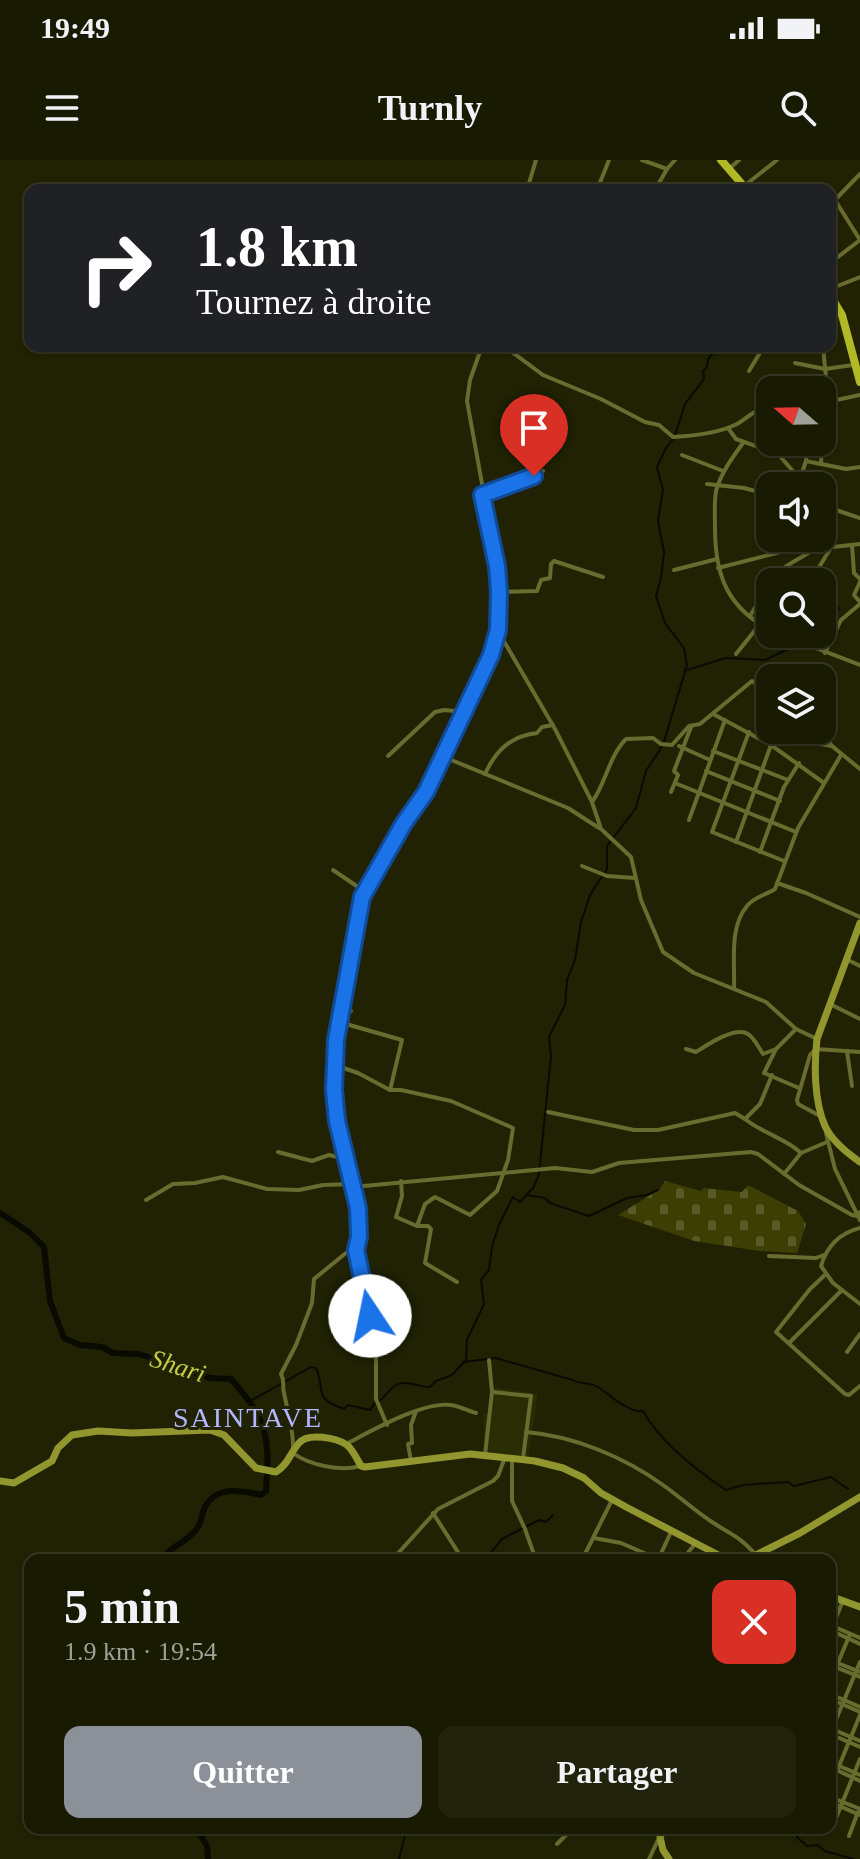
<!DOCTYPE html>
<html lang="fr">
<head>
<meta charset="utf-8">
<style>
	body { margin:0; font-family:Georgia,serif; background:#21230c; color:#f1f3f6; height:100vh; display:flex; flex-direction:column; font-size:30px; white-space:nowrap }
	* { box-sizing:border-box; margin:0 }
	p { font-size:26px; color:#9fa199 }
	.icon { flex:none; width:44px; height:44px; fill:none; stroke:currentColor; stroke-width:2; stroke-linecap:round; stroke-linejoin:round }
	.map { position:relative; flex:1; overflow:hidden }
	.panel { position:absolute; left:24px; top:1394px; width:812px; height:280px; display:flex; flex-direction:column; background:#181a02; border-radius:16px; box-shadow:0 2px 6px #0004,0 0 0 2px #363824 }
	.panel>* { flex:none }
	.banner { position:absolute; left:24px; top:24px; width:812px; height:168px; border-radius:16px; box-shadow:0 2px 6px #0004,0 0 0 2px #363824; background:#202124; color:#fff; overflow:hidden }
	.needle { width:52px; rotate:290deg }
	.controls { position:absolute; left:756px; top:216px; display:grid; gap:16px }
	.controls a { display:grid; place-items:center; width:80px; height:80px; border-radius:16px; background:#181a02; box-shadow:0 2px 6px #0004,0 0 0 2px #363824; font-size:40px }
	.pin { position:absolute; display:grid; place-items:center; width:68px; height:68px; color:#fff; margin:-82px -34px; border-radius:50% 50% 50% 0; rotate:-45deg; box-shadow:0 0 8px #0007 }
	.pin .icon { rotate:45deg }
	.me { position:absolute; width:88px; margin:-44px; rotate:349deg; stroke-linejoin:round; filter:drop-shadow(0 0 6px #0008) }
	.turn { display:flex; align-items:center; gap:28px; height:168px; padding:0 40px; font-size:36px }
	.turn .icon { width:104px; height:104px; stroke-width:2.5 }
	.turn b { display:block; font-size:56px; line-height:68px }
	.round { display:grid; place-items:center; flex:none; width:84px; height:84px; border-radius:16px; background:#21230c }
	.summary { display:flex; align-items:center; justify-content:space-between; height:136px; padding:0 40px }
	h1 { font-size:48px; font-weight:800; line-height:60px }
	.action { display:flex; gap:16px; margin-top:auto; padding:16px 40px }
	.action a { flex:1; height:92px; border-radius:16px; background:#8c9099; color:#fff; font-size:32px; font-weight:800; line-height:92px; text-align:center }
	.action a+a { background:#21230c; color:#f1f3f6 }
	.status { display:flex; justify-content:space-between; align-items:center; height:56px; padding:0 40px; background:#181a02; direction:ltr }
	.status svg { height:22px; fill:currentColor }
	header { display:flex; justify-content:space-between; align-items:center; height:104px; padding:0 40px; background:#181a02; font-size:36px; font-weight:800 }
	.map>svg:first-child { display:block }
	.built { fill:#2a2c03 }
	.cemetery { fill:url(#cemetery-stones) }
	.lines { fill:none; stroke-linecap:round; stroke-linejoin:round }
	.stream { stroke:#0a0b00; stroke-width:2 }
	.river { stroke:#0a0b00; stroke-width:6 }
	.street { stroke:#686c2f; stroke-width:4 }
	.secondary { stroke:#91972e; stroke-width:7 }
	.primary { stroke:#b2b926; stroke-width:8 }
	.route-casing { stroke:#114b97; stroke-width:20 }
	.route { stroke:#1a73e8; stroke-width:14 }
	.labels { text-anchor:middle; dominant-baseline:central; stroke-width:6; stroke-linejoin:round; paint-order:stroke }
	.water-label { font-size:26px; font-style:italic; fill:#c4cc44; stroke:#202203 }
	.quarter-label { font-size:28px; letter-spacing:2px; fill:#b2b7fe; stroke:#202203 }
</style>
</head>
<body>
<div class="status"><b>19:49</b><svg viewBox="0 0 49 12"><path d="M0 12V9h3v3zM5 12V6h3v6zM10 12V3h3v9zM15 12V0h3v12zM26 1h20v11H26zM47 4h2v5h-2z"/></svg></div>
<header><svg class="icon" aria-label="menu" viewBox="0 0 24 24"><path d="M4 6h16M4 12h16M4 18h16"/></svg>Turnly<svg class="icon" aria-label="search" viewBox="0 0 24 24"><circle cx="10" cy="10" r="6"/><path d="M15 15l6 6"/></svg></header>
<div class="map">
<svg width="860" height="1699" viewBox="0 0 860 1699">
	<defs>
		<pattern id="cemetery-stones" width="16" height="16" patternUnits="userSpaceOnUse" patternTransform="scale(2)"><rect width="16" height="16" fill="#3c3e03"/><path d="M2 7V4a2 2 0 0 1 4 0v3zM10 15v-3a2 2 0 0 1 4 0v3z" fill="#575926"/></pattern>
	</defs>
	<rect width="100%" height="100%" fill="#202203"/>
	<path class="built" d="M493,1227L538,1234L528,1298L484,1295V1254L488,1253Z"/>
	<path class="cemetery" d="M665,1021L701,1031L704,1028L742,1032L748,1025L798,1051L806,1064L797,1093L760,1091L694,1081L618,1055L660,1029Z"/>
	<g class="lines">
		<g class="stream">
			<path d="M822,466L839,448"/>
			<path d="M800,481L803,478L810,479L814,474"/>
			<path d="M684,511L726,498L765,500L797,485"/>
			<path d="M526,1035L545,1038L550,1043L589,1056L627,1038L647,1035L658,1030"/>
			<path d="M463,1202L496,1198L573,1220C581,1225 590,1222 598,1227C610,1235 629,1253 643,1251C660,1281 696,1310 726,1330L743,1325L788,1322L794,1326L831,1317L848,1329"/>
			<path d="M250,1241L311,1207L316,1208C326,1231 312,1238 344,1249L348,1245L370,1250L374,1244C386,1240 389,1225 402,1223C411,1222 421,1227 430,1227L436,1221L452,1215L466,1200L467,1180L484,1144L481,1120L489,1110L492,1086L499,1065L513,1037L520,1042L533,1028L539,1014L551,896L549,877L565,845L567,820L575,800L581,762L590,735L607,709V686L636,648L646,611L663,585L687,505L684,488L665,463L656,436L661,418L664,392L658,361L663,330L657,307L666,288L674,278L685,244L704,219L703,211L707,207L708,199L714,192L715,186"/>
			<path d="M485,1400L502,1379L539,1360L546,1362L553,1355"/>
			<path d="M800,1668L797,1677L807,1686L817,1685L825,1691L853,1699"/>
			<path d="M399,1699L407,1668"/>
		</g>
		<g class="river">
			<path d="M0,1053L29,1072L44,1087L50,1141L64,1178L80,1185L102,1187L113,1193L139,1194L210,1218L231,1219C268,1261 270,1276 266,1331L261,1335C241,1330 215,1325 204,1349C202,1355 201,1362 198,1367C192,1378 177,1384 168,1392L166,1400"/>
			<path d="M196,1668L207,1686L208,1699"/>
		</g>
		<g class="street">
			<path d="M642,0L667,9"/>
			<path d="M729,9L739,0"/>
			<path d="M527,30L536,0"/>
			<path d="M597,30L609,0"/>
			<path d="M655,30L667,9L675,0"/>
			<path d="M739,30L777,0"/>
			<path d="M835,40L860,80"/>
			<path d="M830,45L860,14"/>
			<path d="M830,103L860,80"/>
			<path d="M830,129L860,117"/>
			<path d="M504,186L543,215L601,239L645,262L659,265L673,277C692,276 719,273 737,264C749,257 757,248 770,244"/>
			<path d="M795,203L825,209L853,205"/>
			<path d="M749,211L764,186"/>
			<path d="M822,230L826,218L823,186"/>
			<path d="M822,243L860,235"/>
			<path d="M728,268L736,279L778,294L806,326"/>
			<path d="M743,283C732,298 721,313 716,331C714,343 715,356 715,368C715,415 727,447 770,470"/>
			<path d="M682,295L723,311"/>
			<path d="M806,301L846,309L860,307"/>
			<path d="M821,304L822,279"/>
			<path d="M800,319L806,301L807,282"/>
			<path d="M707,324L744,328L770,335"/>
			<path d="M482,335L543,311"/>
			<path d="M822,341L836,350L860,358"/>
			<path d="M783,378L784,390"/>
			<path d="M852,385L854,413L860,419"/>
			<path d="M718,408L804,386L815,389L860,384"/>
			<path d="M674,410L717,399"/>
			<path d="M771,422C782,405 798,400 815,389"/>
			<path d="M810,422L832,386"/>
			<path d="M860,422L854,435L860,442"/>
			<path d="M499,432L537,431L541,420L550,418L551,404L554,401L603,417"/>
			<path d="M750,456L770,423"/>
			<path d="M498,471L555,569L592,642L601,669L631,697L641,740L663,792L694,813L766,842L796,869L817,879"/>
			<path d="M779,474L860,505"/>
			<path d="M825,493L841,460L860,444"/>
			<path d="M736,494L760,464"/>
			<path d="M713,554L771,585L824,623"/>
			<path d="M822,558L833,569L828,580L832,586"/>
			<path d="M803,570L820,584L832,586L860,609"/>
			<path d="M749,572L712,672L784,701"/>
			<path d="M679,586L710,600"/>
			<path d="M713,591L788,620"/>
			<path d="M388,596L435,552L444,550L465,552"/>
			<path d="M444,597L568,648L599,668"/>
			<path d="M706,611L780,641"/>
			<path d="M485,614C496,590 511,576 537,573L542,567L553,565"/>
			<path d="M675,623L796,672"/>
			<path d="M671,632L678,615L674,611L691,567"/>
			<path d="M592,642C606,623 609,596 626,579L653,578L661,584L672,585L689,566L700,564L752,521L770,535"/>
			<path d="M689,660L725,560"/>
			<path d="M736,682L771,585L787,570"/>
			<path d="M760,692L784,627L799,603"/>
			<path d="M582,706L607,716L635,718"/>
			<path d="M333,710L364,731"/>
			<path d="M777,723L806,733L860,757"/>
			<path d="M848,800L860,806"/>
			<path d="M734,828C735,802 729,767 747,746C754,737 766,735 775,729L798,668L841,595"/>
			<path d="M830,844L860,859"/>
			<path d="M342,850L351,851"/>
			<path d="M339,862L402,880L390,930"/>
			<path d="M686,889L696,892C707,885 732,868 746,873C753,875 759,888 763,894L776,889L795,870"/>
			<path d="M775,891L764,913L799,928"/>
			<path d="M847,891L852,926"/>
			<path d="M335,905L358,913L390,930H401L451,941L513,968L508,1000L497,1031L470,1055L435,1037L425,1044L417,1066"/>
			<path d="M772,915L760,944L745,959C762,973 787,979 801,993"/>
			<path d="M548,952L634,970H658L735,953L745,959"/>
			<path d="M820,956L798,944L797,940L810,895L816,889L860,892"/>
			<path d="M826,973L835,1009L860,1060"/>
			<path d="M278,992L312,1001L329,995L346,999"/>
			<path d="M784,1014L801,993L827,982"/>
			<path d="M401,1021L402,1036L396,1057L417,1066H428L431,1069L425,1103L457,1122"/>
			<path d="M353,1027L555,1008L592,1012L619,1003L751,992L758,994L799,1025L852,1055L857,1056L860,1052"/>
			<path d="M146,1040L173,1024L195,1023L223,1017L267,1029L299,1030L323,1025L353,1024"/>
			<path d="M860,1068C840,1073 827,1086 821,1106L833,1123L860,1144"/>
			<path d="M357,1084L314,1119L312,1143L296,1185L281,1214C285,1221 282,1225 284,1233C288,1253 294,1271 293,1293C309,1305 341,1312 360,1306"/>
			<path d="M769,1096L816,1098L824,1095"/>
			<path d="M826,1114L810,1129L776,1172L845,1234L849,1235L860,1226"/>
			<path d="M789,1183L842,1130"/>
			<path d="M847,1192L860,1174"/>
			<path d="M492,1232L531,1236L523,1298"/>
			<path d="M387,1265L376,1239V1188L356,1090L359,1077L358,1048L337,961L334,930L336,880L362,737L404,663L426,632L485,511L498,470L499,432L497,406L467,241L470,220L482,186"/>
			<path d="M526,1272C574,1276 624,1297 663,1325C680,1337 695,1351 712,1362C733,1376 738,1375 756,1395"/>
			<path d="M348,1283C373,1270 424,1241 451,1245C460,1246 467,1251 476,1253"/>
			<path d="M485,1295L492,1232L489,1200"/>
			<path d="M512,1300V1341L525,1369L536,1400"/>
			<path d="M411,1301L408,1284L412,1283L411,1265L416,1251"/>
			<path d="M433,1353L463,1400"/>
			<path d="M594,1378L621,1383L651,1396"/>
			<path d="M392,1400L438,1349L493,1321L498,1316L504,1300"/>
			<path d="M582,1400L612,1340"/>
			<path d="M649,1400L651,1396L658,1400L671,1372"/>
			<path d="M682,1400L695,1384"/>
			<path d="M830,1465L860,1478"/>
			<path d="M830,1470L860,1484"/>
			<path d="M830,1473L842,1443"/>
			<path d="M830,1500L860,1512"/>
			<path d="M830,1505L860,1517"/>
			<path d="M830,1522L850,1474"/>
			<path d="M830,1534L860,1547"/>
			<path d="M830,1539L860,1552"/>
			<path d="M832,1569L860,1581"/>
			<path d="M830,1574L860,1502"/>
			<path d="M830,1574L860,1587"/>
			<path d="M830,1602L860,1615"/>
			<path d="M830,1607L860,1621"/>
			<path d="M830,1628L860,1555"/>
			<path d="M830,1637L860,1649"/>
			<path d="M830,1642L860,1655"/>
			<path d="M832,1668L860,1599"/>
			<path d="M849,1676L858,1652"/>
			<path d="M557,1684L573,1668"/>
			<path d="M649,1699L658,1680"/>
		</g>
		<g class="secondary">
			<path d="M860,763L817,879C814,905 814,941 825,966C832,981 847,993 860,1002"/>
			<path d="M0,1321L14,1323L52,1301L58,1288L72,1275L98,1271L132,1273L210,1270L224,1275L256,1308L276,1312C288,1305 290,1293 299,1283C308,1272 337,1278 347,1285C353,1290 357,1299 361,1306L365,1307L470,1294L535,1301L563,1308L584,1318L601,1333L628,1348L728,1400"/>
			<path d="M746,1400L800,1373L860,1337"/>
			<path d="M830,1436L860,1447"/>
			<path d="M665,1668L660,1677L663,1690L669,1699"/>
		</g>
		<g class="primary">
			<path d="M721,0L747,30"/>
			<path d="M830,135L842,155L860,222"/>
		</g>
	</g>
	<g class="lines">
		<g class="route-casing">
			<path id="route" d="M370,1156L356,1090L359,1077L358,1048L337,961L334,930L336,880L362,737L404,663L426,632L491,495L498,470L499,432L497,406L482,335L534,316"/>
		</g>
		<use href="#route" class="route"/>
	</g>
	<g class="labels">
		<g class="water-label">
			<text transform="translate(178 1206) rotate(18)">Shari</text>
		</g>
		<g class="quarter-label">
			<text x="248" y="1257">SAINTAVE</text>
		</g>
	</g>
</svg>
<div class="controls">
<a><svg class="needle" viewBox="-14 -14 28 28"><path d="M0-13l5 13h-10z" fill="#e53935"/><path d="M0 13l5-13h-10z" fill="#9fa199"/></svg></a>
<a><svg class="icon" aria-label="sound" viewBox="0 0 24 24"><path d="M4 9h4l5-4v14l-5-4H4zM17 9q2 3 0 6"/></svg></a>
<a><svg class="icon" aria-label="search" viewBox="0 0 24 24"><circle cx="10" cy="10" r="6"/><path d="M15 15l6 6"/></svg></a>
<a><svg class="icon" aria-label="layers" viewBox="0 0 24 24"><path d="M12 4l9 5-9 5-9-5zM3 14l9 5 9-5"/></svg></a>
</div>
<div class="pin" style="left:534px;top:316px;background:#d93025"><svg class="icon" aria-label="arrive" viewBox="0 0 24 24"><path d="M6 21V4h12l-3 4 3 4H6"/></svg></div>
<svg class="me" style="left:370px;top:1156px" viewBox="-20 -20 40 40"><circle r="19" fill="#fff"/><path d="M0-13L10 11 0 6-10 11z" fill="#1a73e8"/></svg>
<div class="banner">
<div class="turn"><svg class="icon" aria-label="right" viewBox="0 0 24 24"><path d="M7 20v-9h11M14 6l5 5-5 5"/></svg><div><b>1.8 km</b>Tournez à droite</div></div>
</div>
<section class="panel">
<div class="summary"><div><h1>5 min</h1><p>1.9 km · 19:54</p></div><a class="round" style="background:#d93025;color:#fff"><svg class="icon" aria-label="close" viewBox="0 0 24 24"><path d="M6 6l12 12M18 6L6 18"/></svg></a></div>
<div class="action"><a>Quitter</a><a>Partager</a></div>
</section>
</div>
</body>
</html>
